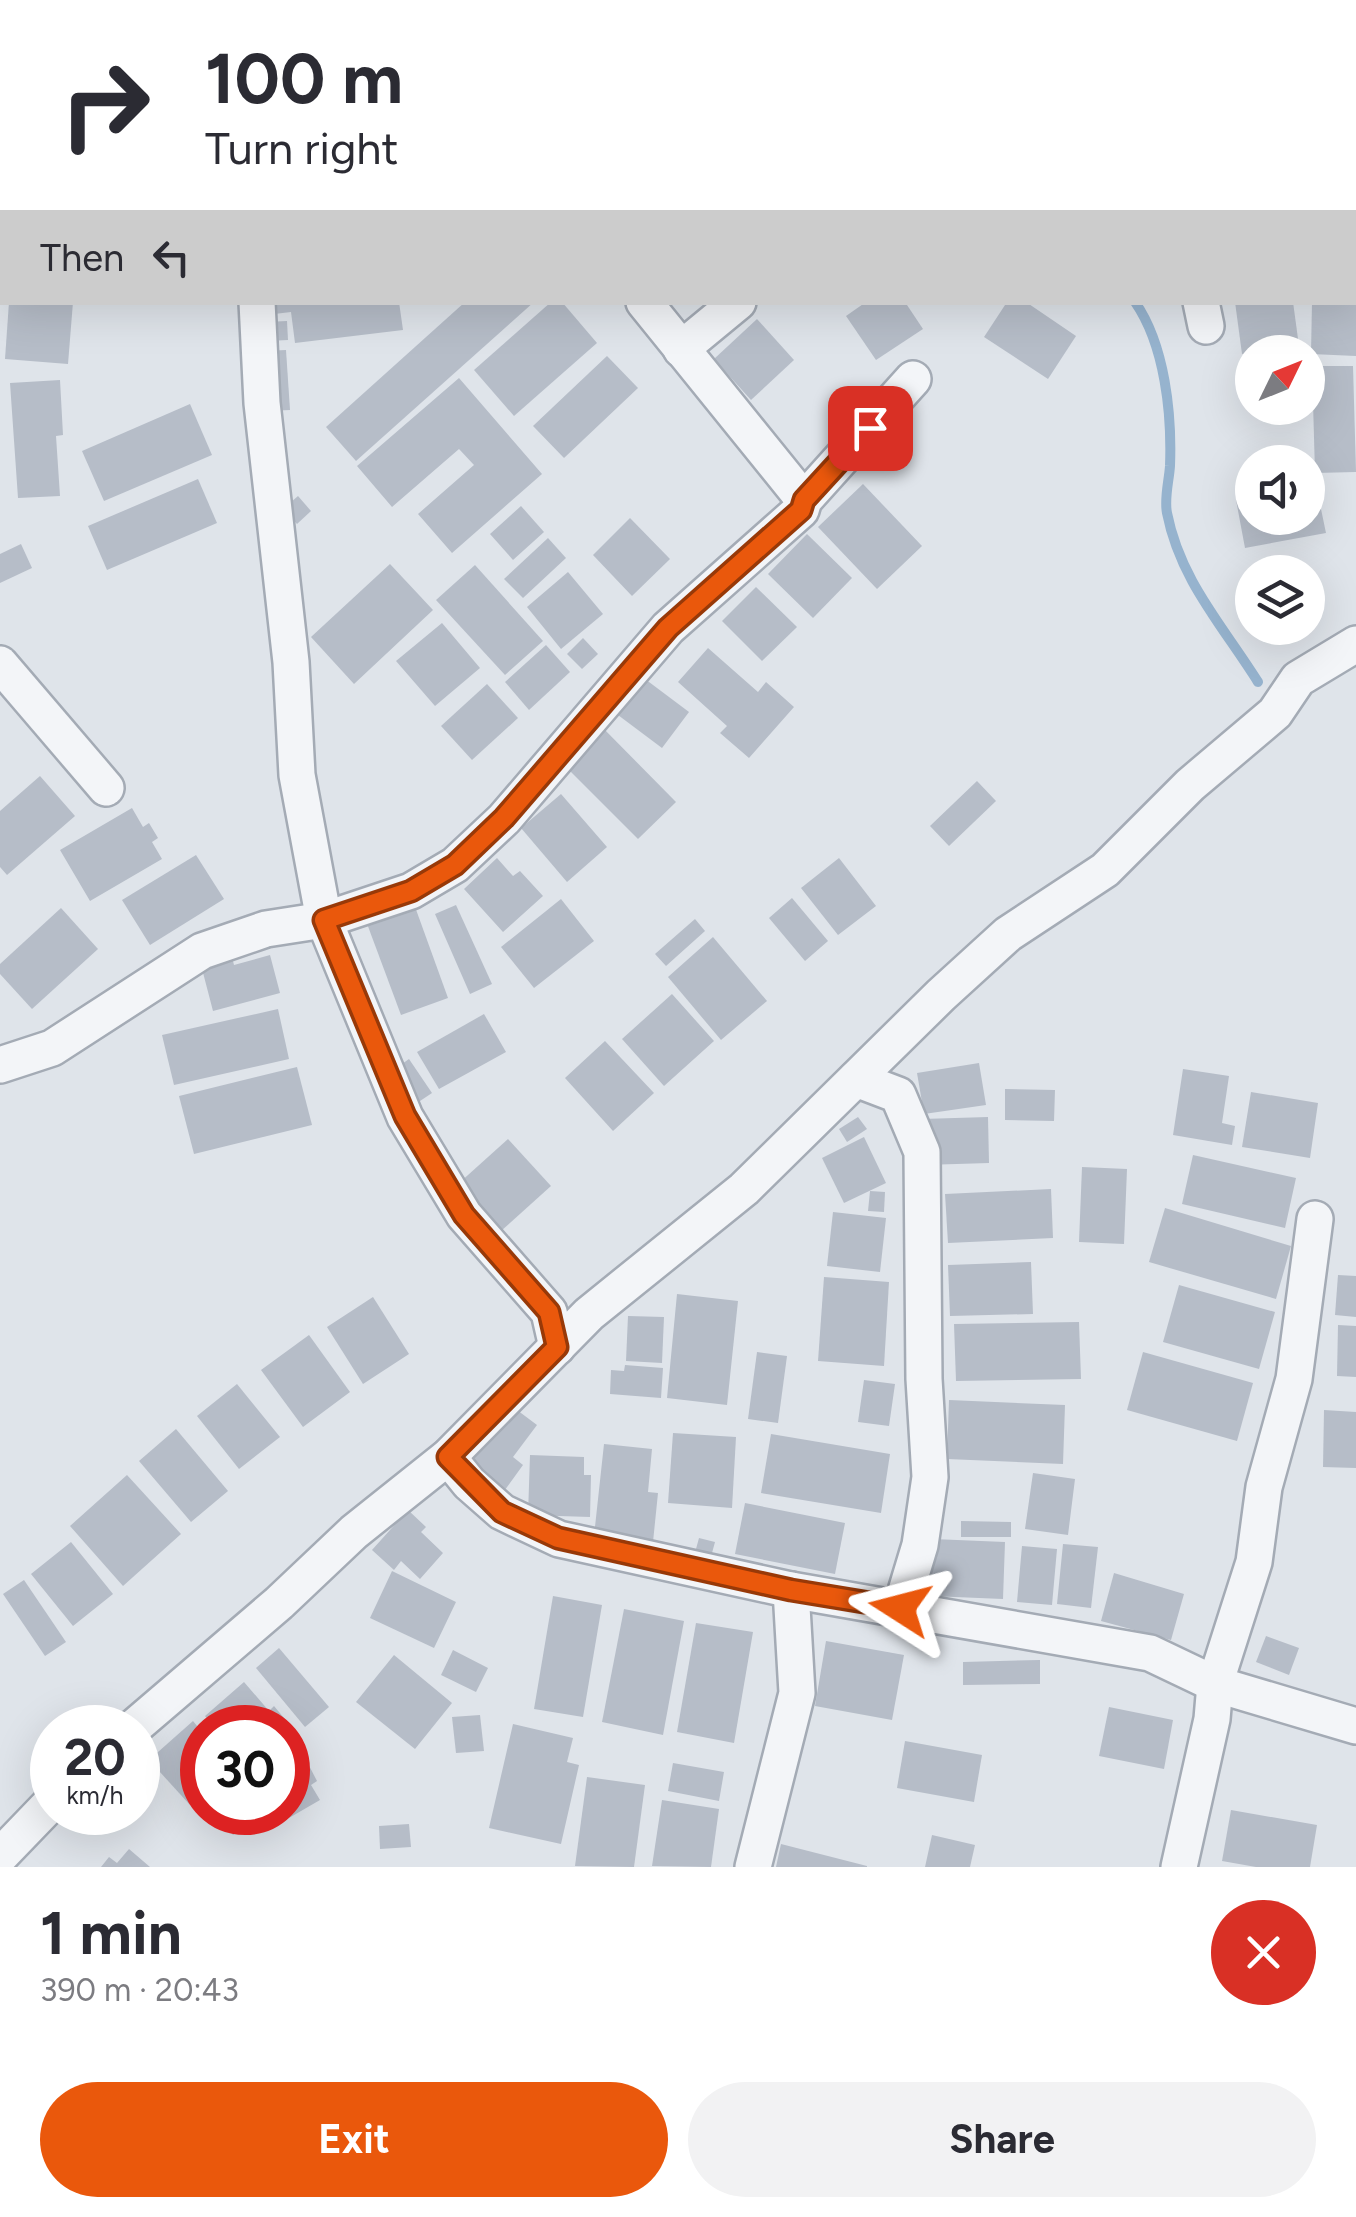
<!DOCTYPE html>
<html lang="en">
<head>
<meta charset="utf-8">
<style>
	body { margin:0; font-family:Figtree,sans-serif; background:#f2f2f3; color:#2b2b33; height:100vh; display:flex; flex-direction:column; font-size:38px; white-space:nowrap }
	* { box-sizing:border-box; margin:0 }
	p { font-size:32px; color:#7c7c81 }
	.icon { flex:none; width:55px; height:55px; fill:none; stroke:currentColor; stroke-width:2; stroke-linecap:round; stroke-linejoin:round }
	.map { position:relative; height:1867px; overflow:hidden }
	.panel { display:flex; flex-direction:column; background:#fff; flex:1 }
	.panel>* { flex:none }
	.guide { position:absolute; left:0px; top:0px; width:1358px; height:305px; box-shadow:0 10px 40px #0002; background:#fff; color:#2b2b33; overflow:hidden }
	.needle { width:65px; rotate:47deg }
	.controls { position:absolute; left:1235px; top:335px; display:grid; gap:20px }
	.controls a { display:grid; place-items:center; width:90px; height:90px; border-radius:50%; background:#fff; box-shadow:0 10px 40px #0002; font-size:50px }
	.speed { position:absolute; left:30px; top:1705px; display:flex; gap:20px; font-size:50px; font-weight:700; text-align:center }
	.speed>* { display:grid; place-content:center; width:130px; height:130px; border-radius:50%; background:#fff; box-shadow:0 10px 40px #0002; line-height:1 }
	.speed small { font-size:25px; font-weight:400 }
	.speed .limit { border:15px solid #d22; background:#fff; color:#111 }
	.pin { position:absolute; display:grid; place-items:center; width:85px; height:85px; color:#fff; margin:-42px; border-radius:20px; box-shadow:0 5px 15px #0006 }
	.me { position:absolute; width:110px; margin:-55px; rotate:279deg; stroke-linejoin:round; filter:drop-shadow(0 0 8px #0008) }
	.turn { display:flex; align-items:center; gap:35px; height:210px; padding:0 40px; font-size:45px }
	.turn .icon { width:130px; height:130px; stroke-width:2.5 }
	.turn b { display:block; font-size:70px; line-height:85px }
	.then { display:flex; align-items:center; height:95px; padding:0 40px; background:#0003; gap:20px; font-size:38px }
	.round { display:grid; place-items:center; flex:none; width:105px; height:105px; border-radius:52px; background:#f2f2f3 }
	.head { display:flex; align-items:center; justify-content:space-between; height:170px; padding:0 40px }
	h1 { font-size:60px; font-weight:700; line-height:75px }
	.action { display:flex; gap:20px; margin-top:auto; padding:20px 40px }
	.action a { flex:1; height:115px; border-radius:60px; background:#ea580c; color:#fff; font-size:40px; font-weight:700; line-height:115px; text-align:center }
	.action a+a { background:#f2f2f3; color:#2b2b33 }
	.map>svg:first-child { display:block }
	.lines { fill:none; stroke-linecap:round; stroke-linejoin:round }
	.stream { stroke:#96b3ce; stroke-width:10 }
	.building { fill:#b6bdc8 }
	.street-casing { stroke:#a4abb5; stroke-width:40 }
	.street { stroke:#f3f5f8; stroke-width:35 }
	.route-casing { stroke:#983908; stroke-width:25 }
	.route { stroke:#ea580c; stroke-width:18 }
</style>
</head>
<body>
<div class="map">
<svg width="1356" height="1867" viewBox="0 0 1356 1867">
	<rect width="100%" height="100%" fill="#dfe4ea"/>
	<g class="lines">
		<g class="stream">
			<path d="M1083,2V0"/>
			<path d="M1135,302C1165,345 1172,414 1170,466C1169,481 1164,498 1167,513C1180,580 1223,626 1258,682"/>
		</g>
	</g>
	<g class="building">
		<path d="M9,302H73L68,364L5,359Z"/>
		<path d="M264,302H399L403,330L295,343L291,312L266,315Z"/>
		<path d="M465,302H534L356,461L326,427Z"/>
		<path d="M551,302H562L597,343L514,416L474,370Z"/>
		<path d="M866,302H905L923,329L876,360L846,316Z"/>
		<path d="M1007,302H1026L1076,336L1048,379L984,337Z"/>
		<path d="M1235,302H1293L1299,346L1242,354Z"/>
		<path d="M1312,302H1356V356L1311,354Z"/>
		<path d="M757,319L794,360L751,400L714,359Z"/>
		<path d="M287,321L288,340L268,341L267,322Z"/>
		<path d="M286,350L290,410L267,411L264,351Z"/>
		<path d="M607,356L638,388L564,458L533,426Z"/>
		<path d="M1312,366H1353L1356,472L1315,473Z"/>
		<path d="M459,378L542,474L452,553L418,514L474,465L459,449L392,507L357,466Z"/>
		<path d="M60,380L63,435L56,436L60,496L18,498L10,383Z"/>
		<path d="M190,404L212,455L104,501L82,451Z"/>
		<path d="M198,479L217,523L107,570L88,526Z"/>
		<path d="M863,484L922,546L877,589L818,527Z"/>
		<path d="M1316,485L1326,533L1245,548L1236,500L1252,497V518H1308V486Z"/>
		<path d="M298,496L311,511L297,524L283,509Z"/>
		<path d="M521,506L544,532L513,560L490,534Z"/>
		<path d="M630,518L670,559L632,596L593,555Z"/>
		<path d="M807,534L852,578L813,618L768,574Z"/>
		<path d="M548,538L566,558L523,598L504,579Z"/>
		<path d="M21,544L32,568L0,583V554Z"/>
		<path d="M390,564L433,610L354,684L311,637Z"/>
		<path d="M475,565L543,641L505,675L436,600Z"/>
		<path d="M568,572L603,614L561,649L527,607Z"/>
		<path d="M756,587L797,627L762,661L722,621Z"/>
		<path d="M442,623L480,668L435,706L396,661Z"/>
		<path d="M583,638L598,654L582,669L567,654Z"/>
		<path d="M546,645L570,672L529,710L505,682Z"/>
		<path d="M708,648L758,692L766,682L794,707L749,758L720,733L727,726L678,682Z"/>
		<path d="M641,676L689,712L662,748L614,712Z"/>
		<path d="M487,684L518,718L472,760L441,726Z"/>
		<path d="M600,725L676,802L638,839L562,763Z"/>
		<path d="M40,776L75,816L7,875L0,867V811Z"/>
		<path d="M977,781L996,801L949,846L930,826Z"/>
		<path d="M561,794L607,847L567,882L521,828Z"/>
		<path d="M132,808L143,827L149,823L158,838L152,842L162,859L90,901L60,850Z"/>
		<path d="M196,855L224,899L150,945L122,900Z"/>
		<path d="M497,858L513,876L520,871L543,896L503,932L464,889Z"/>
		<path d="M839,858L876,906L838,935L801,888Z"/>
		<path d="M792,898L828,941L805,961L769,918Z"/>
		<path d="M561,899L594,941L534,988L501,947Z"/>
		<path d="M414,904L448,998L401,1015L366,921Z"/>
		<path d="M456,905L492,984L470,994L435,914Z"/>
		<path d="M61,908L98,949L32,1009L0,974V964Z"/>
		<path d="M695,919L705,931L666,966L655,954Z"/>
		<path d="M713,937L767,1001L721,1040L668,977Z"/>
		<path d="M270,955L280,993L213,1011L201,965L232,957L234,965Z"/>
		<path d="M672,994L714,1041L664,1086L622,1039Z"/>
		<path d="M278,1009L289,1059L174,1085L162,1035Z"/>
		<path d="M484,1014L506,1052L439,1089L417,1052Z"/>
		<path d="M605,1041L654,1093L613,1131L565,1078Z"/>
		<path d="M409,1059L432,1093L414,1105L392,1071Z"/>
		<path d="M979,1063L986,1105L924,1114L917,1073Z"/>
		<path d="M297,1067L312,1125L194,1154L179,1096Z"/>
		<path d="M1183,1069L1229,1076L1222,1123L1235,1126L1232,1145L1173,1135Z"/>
		<path d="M1005,1089L1055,1090L1054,1121L1005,1120Z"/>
		<path d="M1251,1092L1318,1103L1310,1158L1242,1147Z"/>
		<path d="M858,1117L867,1129L847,1142L839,1129Z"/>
		<path d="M988,1117L989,1163L924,1165L922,1119Z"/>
		<path d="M864,1137L886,1183L844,1203L822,1158Z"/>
		<path d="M508,1139L551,1186L501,1231L458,1184Z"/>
		<path d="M1193,1155L1296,1178L1285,1228L1182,1204Z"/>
		<path d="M1082,1167L1127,1169L1124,1244L1079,1242Z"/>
		<path d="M1051,1189L1053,1238L948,1243L945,1194Z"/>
		<path d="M870,1191L885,1192L884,1212L868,1211Z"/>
		<path d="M1165,1208L1291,1246L1276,1299L1149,1262Z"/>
		<path d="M833,1212L886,1218L880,1272L827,1266Z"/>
		<path d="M1031,1262L1033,1314L950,1316L948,1265Z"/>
		<path d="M1338,1275L1356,1276V1317L1335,1315Z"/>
		<path d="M824,1277L889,1282L884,1366L818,1361Z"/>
		<path d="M1179,1285L1275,1312L1259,1369L1163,1342Z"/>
		<path d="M677,1294L738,1301L727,1405L667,1398Z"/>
		<path d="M373,1297L409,1354L363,1384L327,1327Z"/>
		<path d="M628,1316L664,1317L662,1363L626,1361Z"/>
		<path d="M1079,1322L1081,1379L956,1381L954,1324Z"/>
		<path d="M1338,1325L1356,1326V1377L1337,1376Z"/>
		<path d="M309,1335L350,1392L303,1427L261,1370Z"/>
		<path d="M757,1352L787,1356L778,1423L748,1419Z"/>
		<path d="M1143,1352L1253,1383L1237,1441L1127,1410Z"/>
		<path d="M625,1365L663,1368L661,1398L610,1394L611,1370L624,1371Z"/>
		<path d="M864,1380L895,1384L889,1426L858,1422Z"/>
		<path d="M237,1384L280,1437L239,1469L197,1416Z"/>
		<path d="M949,1400L1065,1405L1063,1464L947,1459Z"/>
		<path d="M513,1407L537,1425L513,1457L523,1465L499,1498L464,1472Z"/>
		<path d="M1324,1410L1356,1412V1468L1323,1467Z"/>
		<path d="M176,1429L228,1491L191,1522L139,1461Z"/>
		<path d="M673,1433L736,1437L732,1508L668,1503Z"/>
		<path d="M771,1434L890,1454L881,1513L761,1493Z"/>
		<path d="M604,1444L652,1449L648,1492L658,1493L653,1542L594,1536Z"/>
		<path d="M530,1455L584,1457V1475H591L590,1517L528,1515Z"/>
		<path d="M1033,1473L1075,1479L1068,1535L1025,1529Z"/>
		<path d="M127,1475L181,1534L123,1586L70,1526Z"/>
		<path d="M745,1503L845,1523L835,1574L735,1554Z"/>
		<path d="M408,1510L426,1527L421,1532L443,1553L420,1579L401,1561L394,1570L372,1550Z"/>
		<path d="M961,1521L1011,1522V1537H961Z"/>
		<path d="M699,1538L715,1542L709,1564L693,1560Z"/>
		<path d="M933,1539L1005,1542L1003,1599L931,1596Z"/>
		<path d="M71,1542L113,1594L73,1626L31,1574Z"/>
		<path d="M1063,1544L1098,1547L1091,1608L1057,1604Z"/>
		<path d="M1022,1546L1057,1549L1052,1605L1017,1602Z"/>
		<path d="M392,1571L456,1602L434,1648L370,1618Z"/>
		<path d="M1114,1573L1184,1594L1171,1640L1101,1621Z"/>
		<path d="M24,1580L66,1642L45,1656L3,1594Z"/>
		<path d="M553,1596L602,1605L583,1717L534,1709Z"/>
		<path d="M624,1609L684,1621L663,1735L602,1722Z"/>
		<path d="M696,1623L753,1632L734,1743L677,1732Z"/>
		<path d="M1266,1636L1299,1648L1289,1675L1256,1662Z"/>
		<path d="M826,1641L904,1655L892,1720L815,1706Z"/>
		<path d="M279,1648L329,1707L305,1727L256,1668Z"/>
		<path d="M453,1650L488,1668L476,1692L441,1675Z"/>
		<path d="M394,1655L452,1703L415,1749L356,1702Z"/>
		<path d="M1040,1660V1684L963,1685V1662Z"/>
		<path d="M244,1682L269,1711L274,1706L289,1724L284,1728H214L205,1716Z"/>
		<path d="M1109,1707L1173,1720L1164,1769L1099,1756Z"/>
		<path d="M480,1715L484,1751L456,1753L452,1717Z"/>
		<path d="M193,1721L202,1732V1794L190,1805L149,1760Z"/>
		<path d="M513,1724L573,1738L567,1762L579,1765L561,1844L489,1828Z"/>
		<path d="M905,1741L982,1755L974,1802L897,1788Z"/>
		<path d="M288,1742L298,1760L304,1756L317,1781L311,1785L320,1800L282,1822L276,1812H288Z"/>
		<path d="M673,1763L724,1772L719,1801L668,1791Z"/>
		<path d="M587,1777L645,1785L634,1867L575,1866Z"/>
		<path d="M662,1800L719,1809L711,1867L652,1866Z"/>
		<path d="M1231,1810L1317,1825L1310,1867H1256L1222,1861Z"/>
		<path d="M217,1812H264L233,1835Z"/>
		<path d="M409,1824L411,1847L380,1849L379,1826Z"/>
		<path d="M932,1835L975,1845L970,1867H925Z"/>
		<path d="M781,1844L867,1866V1867H776Z"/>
		<path d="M129,1849L150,1867H101L109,1857L117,1863Z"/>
	</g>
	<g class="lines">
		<g class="street-casing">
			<g id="street">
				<path d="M331,0L335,2"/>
				<path d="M1150,0L1151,2"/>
				<path d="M274,2V0"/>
				<path d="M0,10H2"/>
				<path d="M0,195L2,196"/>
				<path d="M257,302L262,403L291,662L297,775L324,920L405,1117L464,1215L549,1312L557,1347"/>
				<path d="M644,302L804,500"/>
				<path d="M1201,302L1206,326"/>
				<path d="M681,349L738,302"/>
				<path d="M0,664L106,788"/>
				<path d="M0,1065L52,1048L202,951L266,929L324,920L411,891L455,865L504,819L668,628L801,510L804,500L913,379"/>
				<path d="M856,1079L898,1095L922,1152L924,1379L930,1477L920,1545L901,1608"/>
				<path d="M448,1457L469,1483L502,1512L559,1539L791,1590L1150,1653L1215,1684L1356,1726"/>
				<path d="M133,1728L279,1603L354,1532L448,1457L589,1314L744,1189L941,995L1008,934L1105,870L1190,785L1275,713L1298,679L1356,644"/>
				<path d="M0,1856L52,1802"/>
				<path d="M753,1867L797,1693L791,1590"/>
				<path d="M1179,1867L1212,1719L1215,1684L1254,1562L1264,1487L1294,1379L1315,1219"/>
			</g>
		</g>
		<use href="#street" class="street"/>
	</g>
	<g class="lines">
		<g class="route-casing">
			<path id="route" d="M870,428L804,500L801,510L668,628L504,818L455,865L411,891L324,920L405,1116L464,1215L549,1312L557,1347L448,1457L502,1512L558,1538L791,1590L900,1608"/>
		</g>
		<use href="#route" class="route"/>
	</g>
</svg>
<div class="controls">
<a><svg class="needle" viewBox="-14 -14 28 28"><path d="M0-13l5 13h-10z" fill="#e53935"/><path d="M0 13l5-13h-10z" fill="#7c7c81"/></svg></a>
<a><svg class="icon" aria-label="sound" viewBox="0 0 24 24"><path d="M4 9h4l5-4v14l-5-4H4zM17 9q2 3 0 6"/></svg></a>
<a><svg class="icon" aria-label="layers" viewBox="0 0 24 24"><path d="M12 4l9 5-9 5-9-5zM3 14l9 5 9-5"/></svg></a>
</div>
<div class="speed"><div>20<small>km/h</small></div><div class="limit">30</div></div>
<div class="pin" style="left:870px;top:428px;background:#d93025"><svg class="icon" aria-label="arrive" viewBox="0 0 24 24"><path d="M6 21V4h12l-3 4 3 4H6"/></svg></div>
<svg class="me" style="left:900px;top:1608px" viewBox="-20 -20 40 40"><path d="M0-17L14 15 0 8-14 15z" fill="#ea580c" stroke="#fff" stroke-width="4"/></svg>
<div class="guide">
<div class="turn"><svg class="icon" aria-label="right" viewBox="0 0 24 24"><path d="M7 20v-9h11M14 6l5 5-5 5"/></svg><div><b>100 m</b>Turn right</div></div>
<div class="then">Then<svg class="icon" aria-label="left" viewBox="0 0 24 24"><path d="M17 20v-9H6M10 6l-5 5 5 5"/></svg></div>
</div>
</div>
<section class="panel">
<div class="head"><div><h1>1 min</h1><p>390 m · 20:43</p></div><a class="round" style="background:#d93025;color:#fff"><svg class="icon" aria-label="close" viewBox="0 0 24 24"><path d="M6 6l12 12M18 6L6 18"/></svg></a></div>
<div class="action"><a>Exit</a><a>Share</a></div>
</section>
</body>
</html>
